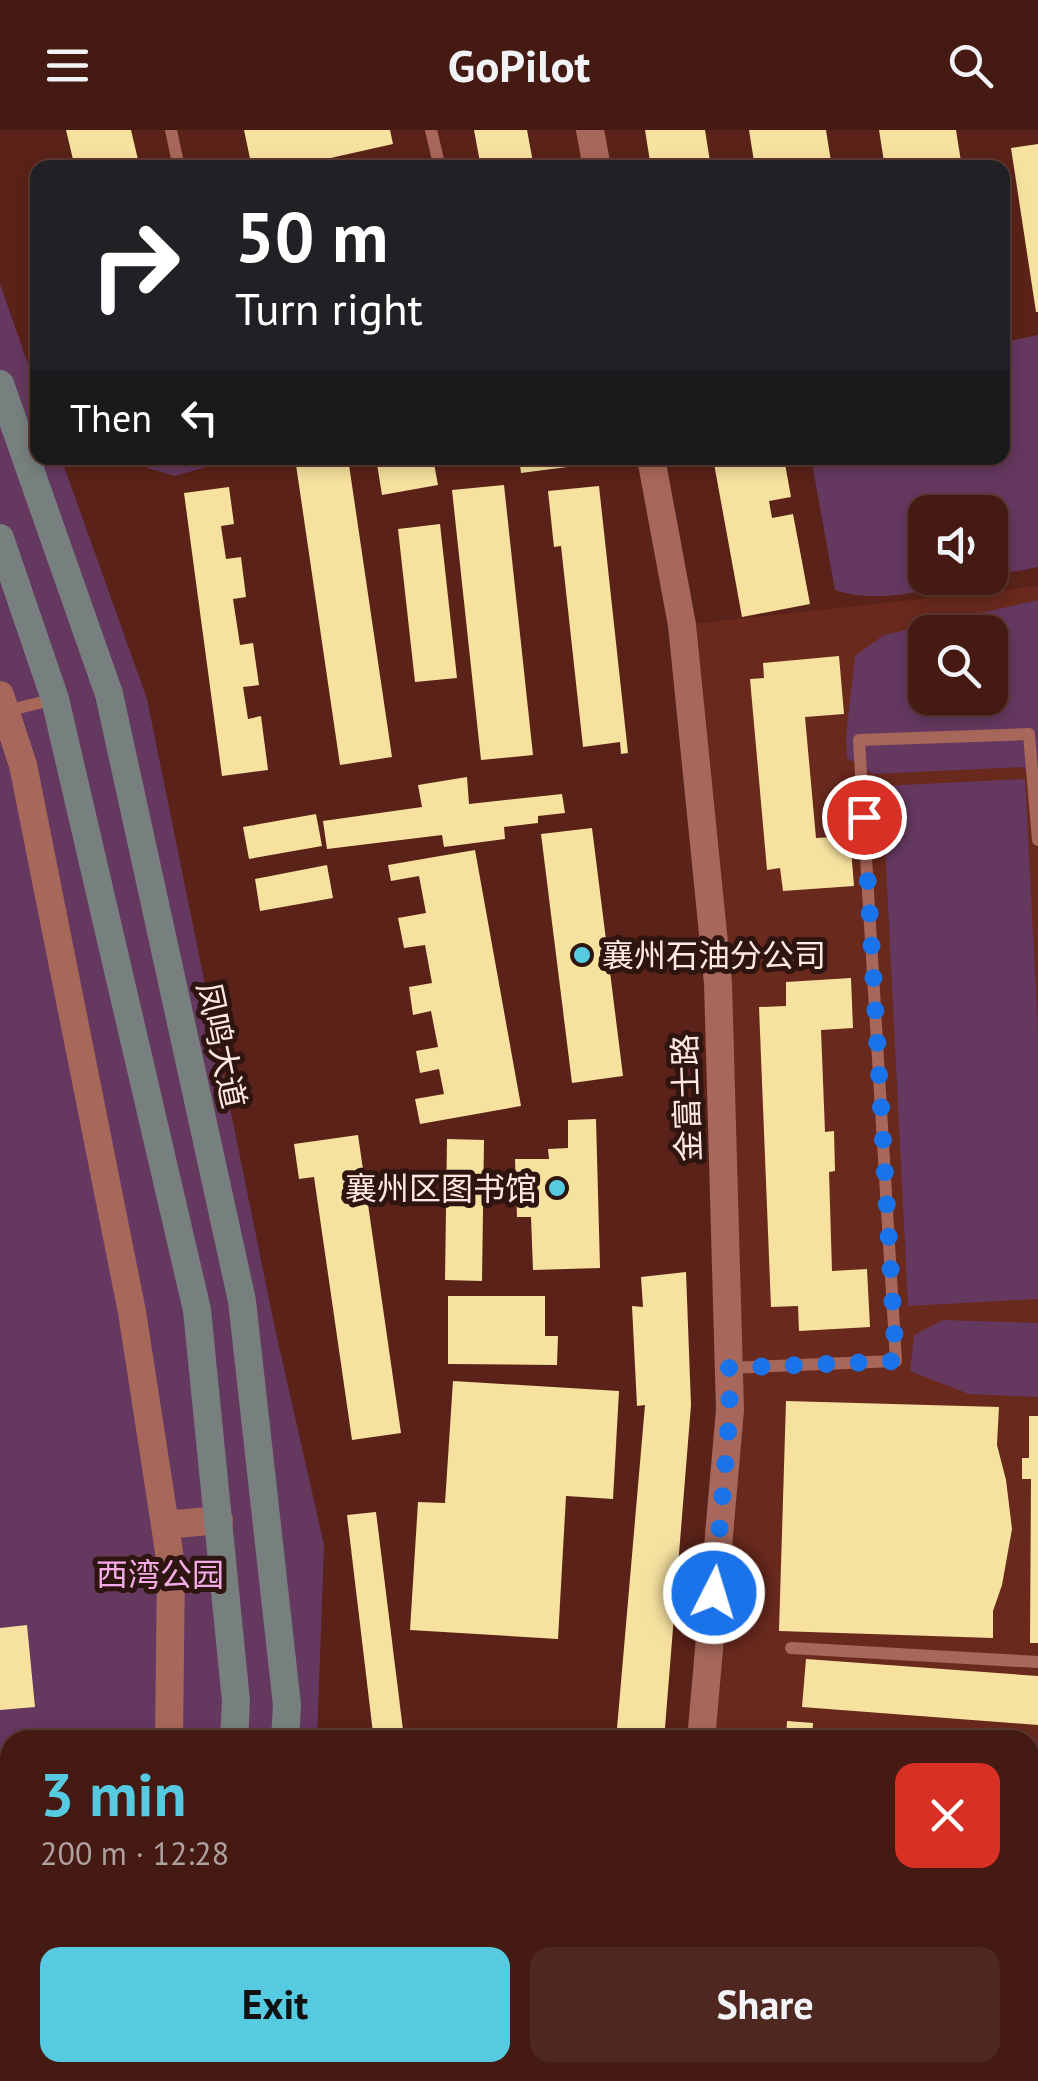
<!DOCTYPE html>
<html lang="en">
<head>
<meta charset="utf-8">
<style>
	body { margin:0; font-family:"PT Sans","Noto Sans SC",sans-serif; background:#4e2720; color:#f1f3f6; height:100vh; display:flex; flex-direction:column; font-size:38px; white-space:nowrap }
	* { box-sizing:border-box; margin:0 }
	p { font-size:32px; color:#afa19f }
	.icon { flex:none; width:55px; height:55px; fill:none; stroke:currentColor; stroke-width:2; stroke-linecap:round; stroke-linejoin:round }
	.map { position:relative; flex:1; overflow:hidden }
	.panel { position:absolute; left:0px; top:1600px; width:1040px; height:352px; display:flex; flex-direction:column; background:#441a12; border-radius:30px 30px 0 0; box-shadow:0 5px 15px #0003,0 0 0 2px #5c3832 }
	.panel>* { flex:none }
	.banner { position:absolute; left:30px; top:30px; width:980px; height:305px; border-radius:20px; box-shadow:0 5px 15px #0003,0 0 0 2px #5c3832; background:#202124; color:#fff; overflow:hidden }
	.controls { position:absolute; left:908px; top:365px; display:grid; gap:20px }
	.controls a { display:grid; place-items:center; width:100px; height:100px; border-radius:20px; background:#441a12; box-shadow:0 5px 15px #0003,0 0 0 2px #5c3832; font-size:50px }
	.pin { position:absolute; display:grid; place-items:center; width:85px; height:85px; color:#fff; margin:-42px; border:5px solid #fff; border-radius:50%; box-shadow:0 2px 10px #0007 }
	.me { position:absolute; width:110px; margin:-55px; rotate:5deg; stroke-linejoin:round; filter:drop-shadow(0 0 8px #0008) }
	.turn { display:flex; align-items:center; gap:35px; height:210px; padding:0 40px; font-size:45px }
	.turn .icon { width:130px; height:130px; stroke-width:2.5 }
	.turn b { display:block; font-size:70px; line-height:85px }
	.then { display:flex; align-items:center; height:95px; padding:0 40px; background:#0003; gap:20px; font-size:38px }
	.round { display:grid; place-items:center; flex:none; width:105px; height:105px; border-radius:20px; background:#4e2720 }
	.summary { display:flex; align-items:center; justify-content:space-between; height:170px; padding:0 40px }
	h1 { font-size:60px; font-weight:700; line-height:75px; color:#55cae0 }
	.button { display:flex; gap:20px; margin-top:auto; padding:20px 40px }
	.button a { flex:1; height:115px; border-radius:20px; background:#55cae0; color:#111; font-size:40px; font-weight:700; line-height:115px; text-align:center }
	.button a+a { background:#4e2720; color:#f1f3f6 }
	header { display:flex; justify-content:space-between; align-items:center; height:130px; padding:0 40px; background:#441a12; font-size:45px; font-weight:700 }
	.map>svg:first-child { display:block }
	.built { fill:#69291d; fill-rule:evenodd }
	.green { fill:#65385f; fill-rule:evenodd }
	.water { fill:#151c4b }
	.building { fill:#f6e19f }
	.lines { fill:none; stroke-linecap:round; stroke-linejoin:round }
	.service { stroke:#a7675a; stroke-width:12 }
	.tertiary { stroke:#a7675a; stroke-width:28 }
	.secondary { stroke:#77807f; stroke-width:28 }
	.route { stroke:#1a73e8; stroke-width:18; stroke-dasharray:0 32.4 }
	.poi-dot { fill:#55cae0; stroke:#2f1510; stroke-width:4 }
	.labels { text-anchor:middle; dominant-baseline:central; stroke-width:10; stroke-linejoin:round; paint-order:stroke }
	.poi-label { font-size:32px; fill:#ffe9e4; stroke:#2f1510; text-anchor:start }
	.street-label { font-size:32px; fill:#ffe9e4; stroke:#2f1510 }
	.park-label { font-size:32px; fill:#f4abe8; stroke:#2f1510 }
</style>
</head>
<body>
<header><svg class="icon" aria-label="menu" viewBox="0 0 24 24"><path d="M4 6h16M4 12h16M4 18h16"/></svg>GoPilot<svg class="icon" aria-label="search" viewBox="0 0 24 24"><circle cx="10" cy="10" r="6"/><path d="M15 15l6 6"/></svg></header>
<div class="map">
<svg width="1038" height="1951" viewBox="0 0 1038 1951">
	<rect width="100%" height="100%" fill="#5a2218"/>
	<path class="built" d="M1038,456V1833L1030,1831V1610H701L730,1280L718,853L682,495ZM925,502H990V568H925Z"/>
	<g class="green">
		<path d="M0,154L37,260L38,328H61L147,569L274,1194L324,1415L317,1610H10V1942H305V1951H0Z"/>
		<path d="M1038,205V437L990,446V382H925V448H983C935,457 881,476 835,460L811,328H1002L1003,212Z"/>
		<path d="M143,328H223L220,333L175,346L147,338Z"/>
		<path d="M1038,470V649L1022,637L873,644L847,628L846,606L855,526L884,505ZM925,502H990V568H925Z"/>
		<path d="M1025,649L1038,899V1169L908,1176L882,656Z"/>
		<path d="M943,1190L1038,1193V1267L969,1264L910,1241L914,1205Z"/>
		<path d="M845,1943V1942L970,1943L967,1951H843Z"/>
	</g>
	<path class="water" d="M1030,1619L1038,1620L1037,1722L1030,1721Z"/>
	<g class="building">
		<path d="M66,0H131L140,38H75Z"/>
		<path d="M244,0H390L393,14L286,38H252Z"/>
		<path d="M474,0H527L534,38H481Z"/>
		<path d="M645,0H705L711,38H651Z"/>
		<path d="M749,0H826L832,38H755Z"/>
		<path d="M879,0H956L962,38H885Z"/>
		<path d="M1038,14V182H1036L1011,18Z"/>
		<path d="M295,328H348L392,627L340,635Z"/>
		<path d="M376,328H433L438,355L382,365Z"/>
		<path d="M519,328H582L583,335L521,343Z"/>
		<path d="M713,328H784L791,367L769,371L772,388L793,384L810,474L742,487Z"/>
		<path d="M504,355L533,625L481,630L452,360Z"/>
		<path d="M599,356L628,623L621,624L620,612L583,617L561,416L554,417L548,361Z"/>
		<path d="M229,357L234,394L221,396L226,429L241,427L246,467L233,469L240,515L253,513L259,555L243,557L248,589L261,586L268,640L222,646L184,363Z"/>
		<path d="M440,394L457,548L415,552L398,399Z"/>
		<path d="M839,526L844,584L805,587L816,708L850,706L854,756L783,761L780,738L767,740L750,549L764,548L763,533Z"/>
		<path d="M467,647L469,674L562,664L565,683L538,686V693L504,697L505,709L444,717L442,705L327,719L323,691L422,677L418,655Z"/>
		<path d="M316,684L322,716L249,729L243,697Z"/>
		<path d="M592,698L623,946L572,953L541,704Z"/>
		<path d="M475,720L521,976L420,994L415,969L444,964L439,939L420,943L416,921L438,917L431,881L413,885L409,857L432,853L425,815L404,818L398,788L426,783L419,746L391,751L388,735Z"/>
		<path d="M327,735L333,768L260,781L255,749Z"/>
		<path d="M851,848L853,898L821,900L825,1002L834,1001L835,1041L829,1042L832,1141L867,1139L870,1197L799,1201L798,1176L771,1177L759,877L786,876V852Z"/>
		<path d="M596,989L600,1138L533,1140L531,1087H517L515,1029H549L548,1019L568,1018V990Z"/>
		<path d="M358,1005L401,1303L352,1310L314,1047L299,1049L294,1014Z"/>
		<path d="M447,1009L484,1010L482,1151L445,1150Z"/>
		<path d="M686,1142L691,1275L664,1610H616L645,1275L637,1276L632,1176L643,1177L641,1147Z"/>
		<path d="M448,1166H545V1206H558L557,1235L448,1234Z"/>
		<path d="M453,1251L619,1261L613,1369L566,1366L558,1509L410,1500L418,1372L445,1373Z"/>
		<path d="M786,1271L999,1277L997,1315L1006,1350L1012,1399L1002,1455L993,1481V1508L779,1501Z"/>
		<path d="M1029,1286H1038V1513H1030L1031,1349H1022V1328H1029Z"/>
		<path d="M376,1382L403,1600L373,1603L347,1385Z"/>
		<path d="M27,1495L35,1577L0,1580V1498Z"/>
		<path d="M806,1529L1038,1546V1595L802,1577Z"/>
		<path d="M787,1591L813,1593L812,1610H786Z"/>
		<path d="M1030,1739L1038,1740L1037,1815L1030,1813Z"/>
		<path d="M1030,1869L1038,1871V1951H976L979,1942H1030Z"/>
		<path d="M457,1942H522L520,1951H455Z"/>
		<path d="M573,1942H615L613,1951H572Z"/>
		<path d="M682,1942H736L734,1951H680Z"/>
	</g>
	<g class="lines">
		<g class="service">
			<path d="M171,0L179,38"/>
			<path d="M431,0L440,38"/>
			<path d="M2,582L55,569"/>
			<path d="M728,1238L896,1231L859,610L1029,604L1038,710"/>
			<path d="M791,1518L1038,1532"/>
			<path d="M1030,1858L1038,1860"/>
			<path d="M753,1951L755,1942"/>
		</g>
		<g class="tertiary">
			<path d="M590,0L597,38"/>
			<path d="M651,328L682,495L718,853L730,1280L701,1610"/>
			<path d="M0,565L23,635L132,1182L165,1395L171,1436L169,1610"/>
			<path d="M165,1395L219,1390"/>
			<path d="M152,1951L153,1942"/>
			<path d="M647,1951L649,1942"/>
		</g>
		<g class="secondary">
			<path d="M0,254L109,564L242,1171L287,1575L285,1610"/>
			<path d="M0,408L55,569L197,1180L236,1571L234,1610"/>
			<path d="M215,1951L216,1942"/>
			<path d="M266,1951L267,1942"/>
		</g>
	</g>
	<g class="lines">
		<path class="route" d="M714,1463L730,1280L728,1238L896,1231L864,687"/>
	</g>
	<g class="poi-dot">
		<circle cx="582" cy="825" r="10"/>
		<circle cx="557" cy="1058" r="10"/>
	</g>
	<g class="labels">
		<g class="poi-label">
			<text x="602" y="825">襄州石油分公司</text>
			<text x="537" y="1058" text-anchor="end">襄州区图书馆</text>
		</g>
		<g class="street-label">
			<text transform="translate(222 915) rotate(78)">凤鸣大道</text>
			<text transform="translate(686 968) rotate(-92)">金富士路</text>
		</g>
		<g class="park-label">
			<text x="160" y="1444">西湾公园</text>
		</g>
	</g>
</svg>
<div class="controls">
<a><svg class="icon" aria-label="sound" viewBox="0 0 24 24"><path d="M4 9h4l5-4v14l-5-4H4zM17 9q2 3 0 6"/></svg></a>
<a><svg class="icon" aria-label="search" viewBox="0 0 24 24"><circle cx="10" cy="10" r="6"/><path d="M15 15l6 6"/></svg></a>
</div>
<div class="pin" style="left:864px;top:687px;background:#d93025"><svg class="icon" aria-label="arrive" viewBox="0 0 24 24"><path d="M6 21V4h12l-3 4 3 4H6"/></svg></div>
<svg class="me" style="left:714px;top:1463px" viewBox="-20 -20 40 40"><circle r="17" fill="#1a73e8" stroke="#fff" stroke-width="3"/><path d="M0-11L8 9 0 5-8 9z" fill="#fff"/></svg>
<div class="banner">
<div class="turn"><svg class="icon" aria-label="right" viewBox="0 0 24 24"><path d="M7 20v-9h11M14 6l5 5-5 5"/></svg><div><b>50 m</b>Turn right</div></div>
<div class="then">Then<svg class="icon" aria-label="left" viewBox="0 0 24 24"><path d="M17 20v-9H6M10 6l-5 5 5 5"/></svg></div>
</div>
<section class="panel">
<div class="summary"><div><h1>3 min</h1><p>200 m · 12:28</p></div><a class="round" style="background:#d93025;color:#fff"><svg class="icon" aria-label="close" viewBox="0 0 24 24"><path d="M6 6l12 12M18 6L6 18"/></svg></a></div>
<div class="button"><a>Exit</a><a>Share</a></div>
</section>
</div>
</body>
</html>
